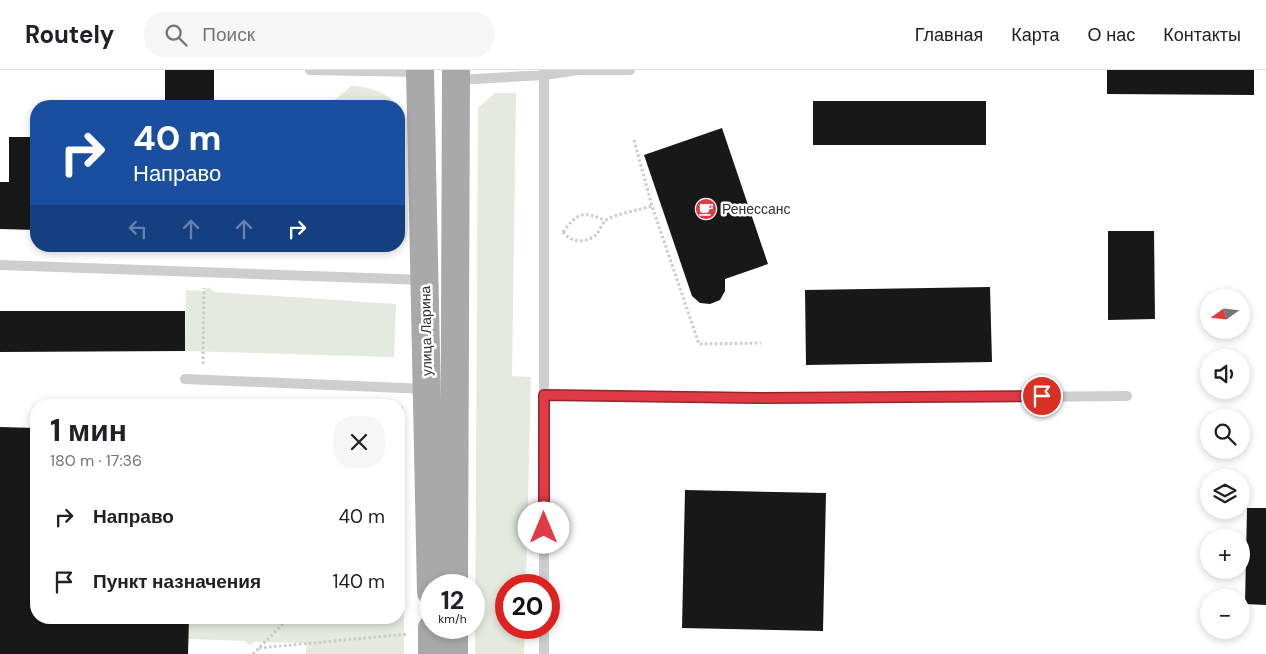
<!DOCTYPE html>
<html lang="ru">
<head>
<meta charset="utf-8">
<style>
	body { margin:0; font-family:"DM Sans",sans-serif; background:#f6f6f6; color:#202124; height:100vh; display:flex; flex-direction:column; font-size:19px; white-space:nowrap }
	* { box-sizing:border-box; margin:0 }
	p { font-size:16px; color:#757577 }
	.icon { flex:none; width:28px; height:28px; fill:none; stroke:currentColor; stroke-width:2; stroke-linecap:round; stroke-linejoin:round }
	.map { position:relative; flex:1; overflow:hidden }
	.details { position:absolute; left:30px; top:329px; width:375px; height:225px; display:flex; flex-direction:column; background:#fff; border-radius:20px; box-shadow:0 2px 8px #0003 }
	.details>* { flex:none }
	.top-card { position:absolute; left:30px; top:30px; width:375px; height:152px; border-radius:20px; box-shadow:0 2px 8px #0003; background:#1a4fa0; color:#fff; overflow:hidden }
	.needle { width:32px; rotate:255deg }
	.buttons { position:absolute; left:1200px; top:219px; display:grid; gap:10px }
	.buttons a { display:grid; place-items:center; width:50px; height:50px; border-radius:50%; background:#fff; box-shadow:0 2px 8px #0003; font-size:25px }
	.speed { position:absolute; left:420px; top:504px; display:flex; gap:10px; font-size:25px; font-weight:700; text-align:center }
	.speed>* { display:grid; place-content:center; width:65px; height:65px; border-radius:50%; background:#fff; box-shadow:0 2px 8px #0003; line-height:1 }
	.speed small { font-size:12px; font-weight:400 }
	.speed .limit { border:8px solid #d22; background:#fff; color:#111 }
	.pin { position:absolute; display:grid; place-items:center; width:42px; height:42px; color:#fff; margin:-21px; border:2px solid #fff; border-radius:50%; box-shadow:0 1px 5px #0007 }
	.me { position:absolute; width:55px; margin:-28px; rotate:0deg; stroke-linejoin:round; filter:drop-shadow(0 0 4px #0008) }
	.turn { display:flex; align-items:center; gap:18px; height:105px; padding:0 20px; font-size:22px }
	.turn .icon { width:65px; height:65px; stroke-width:2.5 }
	.turn b { display:block; font-size:35px; line-height:42px }
	.lanes { display:flex; align-items:center; height:48px; padding:0 20px; background:#0003; justify-content:center; gap:25px; direction:ltr }
	.lanes .off { opacity:.35 }
	.round { display:grid; place-items:center; flex:none; width:52px; height:52px; border-radius:20px; background:#f6f6f6 }
	.summary { display:flex; align-items:center; justify-content:space-between; height:85px; padding:0 20px }
	h1 { font-size:30px; font-weight:800; line-height:38px }
	ul { padding:0; list-style:none }
	li { display:flex; align-items:center; gap:15px; height:65px; padding:0 20px }
	li div { flex:1 }
	li b { display:block; font-size:19px }
	li em { font-style:normal }
	header { display:flex; align-items:center; gap:30px; box-sizing:border-box; height:70px; padding:0 25px; background:#fff; border-bottom:1px solid #e0e0e0 }
	header strong { font-size:24px }
	nav { display:flex; gap:28px; margin-inline-start:auto; font-size:18px }
	.search { width:350px; height:45px; background:#f6f6f6; display:flex; align-items:center; gap:12px; box-sizing:border-box; padding:0 18px; border-radius:20px; color:#757577; font-size:19px }
	.map>svg:first-child { display:block }
	.green { fill:#e4eadd }
	.building { fill:#181818 }
	.lines { fill:none; stroke-linecap:round; stroke-linejoin:round }
	.path { stroke:#cbcbcb; stroke-width:3; stroke-dasharray:2.5 2.5; stroke-linecap:butt }
	.lane { stroke:#cecece; stroke-width:10 }
	.primary { stroke:#a9a9a9; stroke-width:28 }
	.route-casing { stroke:#92262c; stroke-width:12 }
	.route { stroke:#e03a44; stroke-width:9 }
	.labels { text-anchor:middle; dominant-baseline:central; stroke-width:5; stroke-linejoin:round; paint-order:stroke }
	.poi-label { font-size:14px; fill:#313131; stroke:#fff; text-anchor:start }
	.street-label { font-size:14px; fill:#313131; stroke:#fff }
</style>
</head>
<body>
<header>
<strong>Routely</strong>
<div class="search"><svg class="icon" aria-label="search" viewBox="0 0 24 24"><circle cx="10" cy="10" r="6"/><path d="M15 15l6 6"/></svg>Поиск</div>
<nav><a>Главная</a><a>Карта</a><a>О нас</a><a>Контакты</a></nav>
</header>
<div class="map">
<svg width="1266" height="584" viewBox="0 0 1266 584">
	<rect width="100%" height="100%" fill="#fff"/>
	<g class="green">
		<path d="M351,16C376,17 398,27 409,51L408,159L406,169L400,175L399,36H331V33Z"/>
		<path d="M495,23H516L512,306L531,307L526,515H506V558H525L524,584H475L478,38Z"/>
		<path d="M208,217L215,222L396,234L394,287L185,281L186,220L203,221Z"/>
		<path d="M399,336H403L404,584H306V573L254,572L250,575L245,571L188,569L189,548H399Z"/>
	</g>
	<g class="building">
		<rect x="165" y="0" width="49" height="36"/>
		<path d="M1107,0H1254V25L1107,24Z"/>
		<rect x="813" y="31" width="173" height="44"/>
		<path d="M722,58L768,194L725,209V221L720,230L710,234L700,233L692,226L644,85Z"/>
		<path d="M9,67H36V160L0,159V112H9Z"/>
		<path d="M1108,161H1154L1155,249L1108,250Z"/>
		<path d="M990,217L992,292L806,295L805,220Z"/>
		<path d="M0,241H185V281L0,282Z"/>
		<path d="M0,357L36,358V548H189L188,584H0Z"/>
		<path d="M685,420L826,423L823,561L682,558Z"/>
		<path d="M1247,438H1266V535L1245,534Z"/>
	</g>
	<g class="lines">
		<g class="path">
			<path d="M634,70L652,136L699,274L761,273"/>
			<path d="M563,162C571,173 586,174 597,164C600,160 602,153 606,150C612,145 642,139 652,136"/>
			<path d="M563,162C577,143 584,140 606,151"/>
			<path d="M203,294L204,218"/>
			<path d="M399,521L405,527"/>
			<path d="M259,578L408,564"/>
			<path d="M253,584L289,548"/>
		</g>
		<g class="lane">
			<path d="M310,0L419,2"/>
			<path d="M578,0H630"/>
			<path d="M457,10L544,5L578,0"/>
			<path d="M0,195L425,210"/>
			<path d="M185,309L426,319"/>
			<path d="M544,325L760,329L1127,326"/>
			<path d="M544,515V0"/>
			<path d="M544,584V558"/>
		</g>
		<g class="primary">
			<path d="M420,0L431,522"/>
			<path d="M454,515L456,0"/>
			<path d="M432,584V558"/>
			<path d="M454,584V558"/>
		</g>
	</g>
	<g class="lines">
		<g class="route-casing">
			<path id="route" d="M544,458V325L760,328L1042,326"/>
		</g>
		<use href="#route" class="route"/>
	</g>
	<defs>
		<g id="cafe-disc" transform="scale(1.125)"><circle r="9.5" fill="#e03a44" stroke="#fff"/><path d="M-5.5-4.5H6V0H3Q3 3.5 0 3.5H-2.5Q-5.5 3.5-5.5 0ZM3-3.2v2h1.7v-2ZM-6 4.5H4V6H-6Z" fill="#fff"/></g>
	</defs>
	<g fill-rule="evenodd">
		<use href="#cafe-disc" x="706" y="139"/>
	</g>
	<g class="labels">
		<g class="poi-label">
			<text x="722" y="139">Ренессанс</text>
		</g>
		<g class="street-label">
			<text transform="translate(426 261) rotate(-91)">улица Ларина</text>
		</g>
	</g>
</svg>
<div class="buttons">
<a><svg class="needle" viewBox="-14 -14 28 28"><path d="M0-13l5 13h-10z" fill="#e53935"/><path d="M0 13l5-13h-10z" fill="#757577"/></svg></a>
<a><svg class="icon" aria-label="sound" viewBox="0 0 24 24"><path d="M4 9h4l5-4v14l-5-4H4zM17 9q2 3 0 6"/></svg></a>
<a><svg class="icon" aria-label="search" viewBox="0 0 24 24"><circle cx="10" cy="10" r="6"/><path d="M15 15l6 6"/></svg></a>
<a><svg class="icon" aria-label="layers" viewBox="0 0 24 24"><path d="M12 4l9 5-9 5-9-5zM3 14l9 5 9-5"/></svg></a>
<a>+</a>
<a>−</a>
</div>
<div class="speed"><div>12<small>km/h</small></div><div class="limit">20</div></div>
<div class="pin" style="left:1042px;top:326px;background:#d93025"><svg class="icon" aria-label="arrive" viewBox="0 0 24 24"><path d="M6 21V4h12l-3 4 3 4H6"/></svg></div>
<svg class="me" style="left:544px;top:458px" viewBox="-20 -20 40 40"><circle r="19" fill="#fff"/><path d="M0-13L10 11 0 6-10 11z" fill="#e03a44"/></svg>
<div class="top-card">
<div class="turn"><svg class="icon" aria-label="right" viewBox="0 0 24 24"><path d="M7 20v-9h11M14 6l5 5-5 5"/></svg><div><b>40 m</b>Направо</div></div>
<div class="lanes"><svg class="icon off" aria-label="left" viewBox="0 0 24 24"><path d="M17 20v-9H6M10 6l-5 5 5 5"/></svg><svg class="icon off" aria-label="ahead" viewBox="0 0 24 24"><path d="M12 20V5M6 11l6-6 6 6"/></svg><svg class="icon off" aria-label="ahead" viewBox="0 0 24 24"><path d="M12 20V5M6 11l6-6 6 6"/></svg><svg class="icon" aria-label="right" viewBox="0 0 24 24"><path d="M7 20v-9h11M14 6l5 5-5 5"/></svg></div>
</div>
<section class="details">
<div class="summary"><div><h1>1 мин</h1><p>180 m · 17:36</p></div><a class="round"><svg class="icon" aria-label="close" viewBox="0 0 24 24"><path d="M6 6l12 12M18 6L6 18"/></svg></a></div>
<ul>
<li><svg class="icon" aria-label="right" viewBox="0 0 24 24"><path d="M7 20v-9h11M14 6l5 5-5 5"/></svg><div><b>Направо</b></div><em>40 m</em></li>
<li><svg class="icon" aria-label="arrive" viewBox="0 0 24 24"><path d="M6 21V4h12l-3 4 3 4H6"/></svg><div><b>Пункт назначения</b></div><em>140 m</em></li>
</ul>
</section>
</div>
</body>
</html>
